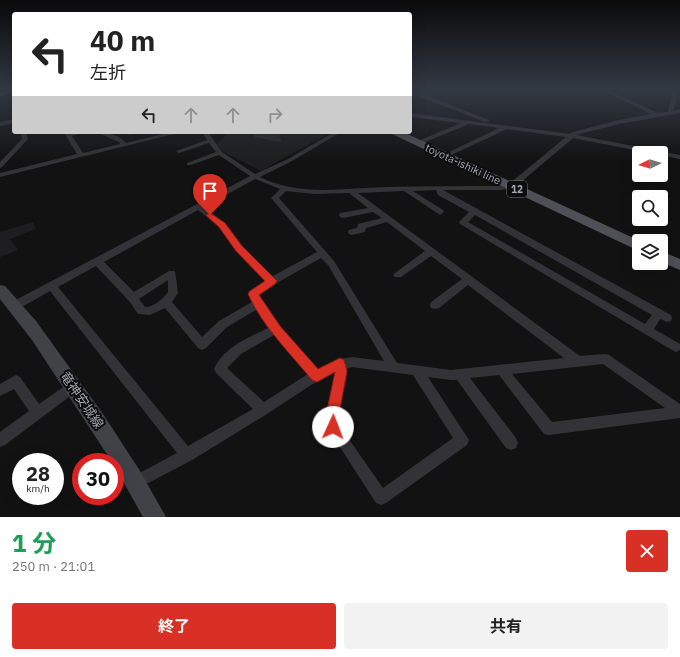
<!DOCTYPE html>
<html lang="ja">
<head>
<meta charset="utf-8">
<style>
	body { margin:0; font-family:"IBM Plex Sans","Noto Sans JP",sans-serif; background:#f2f2f2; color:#222; height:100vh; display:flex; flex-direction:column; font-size:15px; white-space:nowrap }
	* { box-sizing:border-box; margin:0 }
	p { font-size:13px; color:#767676 }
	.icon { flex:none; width:22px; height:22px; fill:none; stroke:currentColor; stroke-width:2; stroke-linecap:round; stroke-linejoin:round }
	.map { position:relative; height:517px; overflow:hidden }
	.drawer { display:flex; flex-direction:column; background:#fff; flex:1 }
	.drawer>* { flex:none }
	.guide { position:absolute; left:12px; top:12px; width:400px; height:122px; border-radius:4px; box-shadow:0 4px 16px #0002; background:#fff; color:#222; overflow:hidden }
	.needle { width:26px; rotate:265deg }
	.controls { position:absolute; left:632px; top:146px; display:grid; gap:8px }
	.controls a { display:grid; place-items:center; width:36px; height:36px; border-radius:4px; background:#fff; box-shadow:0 4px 16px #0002; font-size:20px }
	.speed { position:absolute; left:12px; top:453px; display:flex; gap:8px; font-size:20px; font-weight:700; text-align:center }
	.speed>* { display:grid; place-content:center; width:52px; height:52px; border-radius:50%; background:#fff; box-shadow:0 4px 16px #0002; line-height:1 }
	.speed small { font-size:10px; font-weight:400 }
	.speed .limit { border:6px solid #d22; background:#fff; color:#111 }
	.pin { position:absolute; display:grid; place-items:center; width:34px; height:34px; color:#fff; margin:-41px -17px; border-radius:50% 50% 50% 0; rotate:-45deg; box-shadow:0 0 4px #0007 }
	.pin .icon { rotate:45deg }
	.me { position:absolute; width:44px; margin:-22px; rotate:2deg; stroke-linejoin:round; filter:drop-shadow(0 0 3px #0008) }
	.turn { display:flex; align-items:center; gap:14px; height:84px; padding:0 12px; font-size:18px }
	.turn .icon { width:52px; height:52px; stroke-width:2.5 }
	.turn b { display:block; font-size:28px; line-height:34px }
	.lanes { display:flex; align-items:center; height:38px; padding:0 12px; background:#0003; justify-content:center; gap:20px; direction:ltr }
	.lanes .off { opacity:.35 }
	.round { display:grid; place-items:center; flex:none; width:42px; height:42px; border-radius:4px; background:#f2f2f2 }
	.head { display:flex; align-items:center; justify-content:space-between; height:68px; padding:0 12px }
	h1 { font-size:24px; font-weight:700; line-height:30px; color:#1e9e55 }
	.action { display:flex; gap:8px; margin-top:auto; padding:8px 12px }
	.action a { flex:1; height:46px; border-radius:4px; background:#d93025; color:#fff; font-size:16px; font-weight:700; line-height:46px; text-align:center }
	.action a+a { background:#f2f2f2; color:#222 }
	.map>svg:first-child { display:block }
	.built { fill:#1e1e20 }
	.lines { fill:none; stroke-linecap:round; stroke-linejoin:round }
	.street { fill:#333337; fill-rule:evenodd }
	.secondary { fill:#414247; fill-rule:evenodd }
	.primary { fill:#4f5056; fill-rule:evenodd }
	.wall { fill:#2e2e31 }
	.shaded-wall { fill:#1d1d1f }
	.route { fill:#d93025; stroke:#8d1f18 }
	.labels { text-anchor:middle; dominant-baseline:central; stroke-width:4; stroke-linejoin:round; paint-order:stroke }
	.shield { fill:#0d0d0e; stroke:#777881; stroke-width:1 }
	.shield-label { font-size:10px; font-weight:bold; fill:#a4a6b2 }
	.street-label { font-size:11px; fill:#a4a6b2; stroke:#0d0d0e }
	.near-street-label { font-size:13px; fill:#a4a6b2; stroke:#0d0d0e }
</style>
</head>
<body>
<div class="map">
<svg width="680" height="517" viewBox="0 0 680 517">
	<rect width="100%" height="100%" fill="#121213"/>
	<g class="built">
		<path d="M229,132H330L261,171L222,151L217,144Z"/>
		<path d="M33,222L36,229L10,239L18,250L0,257V232Z"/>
	</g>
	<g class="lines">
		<g class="street">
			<path d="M597,88H604L658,113L668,112L672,94L670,88H675L678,94L673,111L680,109V113L619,124L576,135L680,155V159L661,155V153H650L573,138L514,188L501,190H443L671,315L672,318L671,321L667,322L660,319L654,329L680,344V350L676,352L672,350L460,224L459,222L469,212L438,195L436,190L413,191L443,210L444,212L440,215L404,191L358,193L580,356L605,354L609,355L680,404V418L549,435L544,434L499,375L470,378L516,438L518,443L516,448L511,450L506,448L457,380H451L428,377L469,440L467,445L386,503L381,505L376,503L327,427L326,415L335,372L311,385L267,414L192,460L137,489L132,487L130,482L132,477L177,453L50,291L20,308L16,309L12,308L11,305L12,302L250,176L219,155L191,165H187V163L216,152L209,143L179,153L176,151L207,140L202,132H208L222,152L255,174L288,159L334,132H341L292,161L260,177C299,197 345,188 387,187C425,186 463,186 501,186L509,184L566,137L507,129L445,158L442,156L443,155L499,128L469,124L418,145L415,143L416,142L461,123L410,117V113L570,134L573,132L619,120L651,114ZM255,179L280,189L271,198L317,252L273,276L242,247L225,223L204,207ZM286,191L314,194L349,193L368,208L340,213L339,215L340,217L343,218L373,212L382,218L358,224L357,228L349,230L348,232L349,234L352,235L365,232L366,228L387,222L425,251L395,273L393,275L395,277H401L431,256L462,279L431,302L430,305L431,308L435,309L439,308L468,285L564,358L451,370L397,363L334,261L279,198ZM198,210L219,227L236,251L266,281L250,291L248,294L252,302L219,321L202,337L172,302L178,293L175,271H169L134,292L104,262ZM475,215L652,315L645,324L468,222ZM321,258L328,265L384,361L352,357L340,359L318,369C296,346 274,323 259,295L275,284ZM96,266L129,301L138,314L150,315L165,308L198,348L202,350L206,348L227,327L256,310L268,328C248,338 224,347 214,369L216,373L253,409L188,446L58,287ZM168,280V292C163,299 154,307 145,307L139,299ZM274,335L308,374L264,402L227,368L241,354ZM603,364L665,408L552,422L512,374ZM352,367L413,375L453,438L383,488L339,425L338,415L346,369Z"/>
			<path d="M410,89L489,120L490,121L485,122L410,93Z"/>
			<path d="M14,119V123L0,126V122Z"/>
			<path d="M20,132H26L28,139L2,167L0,168V162L22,139Z"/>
			<path d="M66,132H85L72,136L83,153L120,144L119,142L96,132C105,132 121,135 126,143L171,132H182L0,177V173L77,154L66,136Z"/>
			<path d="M125,132H132L133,133L130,135Z"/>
			<path d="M16,375L20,377L39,404L69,383L73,381L77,383L79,387L77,391L5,445L0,447V432L29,411L14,389L0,396V384Z"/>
		</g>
		<g class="secondary">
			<path d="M14,89V93L0,96V92Z"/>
			<path d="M0,285L5,286L36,321L103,414L140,471L166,517H143L115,467V462H112L32,340L0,299Z"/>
		</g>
		<g class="primary">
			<path d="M390,132H403L640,241L639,251L392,134Z"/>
			<path d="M661,251L680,259V270L661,262Z"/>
		</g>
	</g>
	<path class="wall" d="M253,132H289L281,142L254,137Z"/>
	<path class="shaded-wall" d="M279,132H289L281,142Z"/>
	<linearGradient id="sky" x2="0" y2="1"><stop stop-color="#0a0a0a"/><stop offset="0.55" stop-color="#333944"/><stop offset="1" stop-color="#333944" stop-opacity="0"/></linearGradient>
	<rect width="680" height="161" fill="url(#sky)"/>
	<path class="route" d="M210,213L225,223L242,246L277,281L275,284L259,295L280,326L318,369L340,358L344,360L347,371L339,415L340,427L338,432L333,434L328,432L326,415L335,372L317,382L312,380C290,353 263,327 248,294L250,291L265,281L236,251L219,227L208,217L206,215Z"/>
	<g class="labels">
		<rect class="shield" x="507" y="181" width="20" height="16" rx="3"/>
		<g class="shield-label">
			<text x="517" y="189">12</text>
		</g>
		<g class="street-label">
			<text transform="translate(463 164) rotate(25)">toyota-ishiki line</text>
		</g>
		<g class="near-street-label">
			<text transform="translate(82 400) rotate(56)">竜神安城線</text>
		</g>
	</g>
</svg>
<div class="controls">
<a><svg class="needle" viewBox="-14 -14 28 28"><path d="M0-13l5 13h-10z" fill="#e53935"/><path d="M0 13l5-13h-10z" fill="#767676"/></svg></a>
<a><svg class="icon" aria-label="search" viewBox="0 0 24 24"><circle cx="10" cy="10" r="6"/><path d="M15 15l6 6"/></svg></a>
<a><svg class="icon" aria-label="layers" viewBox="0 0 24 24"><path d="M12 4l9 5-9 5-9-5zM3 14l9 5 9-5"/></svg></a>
</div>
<div class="speed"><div>28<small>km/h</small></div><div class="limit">30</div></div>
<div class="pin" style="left:210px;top:215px;background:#d93025"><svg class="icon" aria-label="arrive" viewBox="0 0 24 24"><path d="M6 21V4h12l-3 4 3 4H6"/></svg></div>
<svg class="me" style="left:333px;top:427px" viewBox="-20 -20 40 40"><circle r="19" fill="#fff"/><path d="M0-13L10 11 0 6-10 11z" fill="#d93025"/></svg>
<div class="guide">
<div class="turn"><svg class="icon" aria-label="left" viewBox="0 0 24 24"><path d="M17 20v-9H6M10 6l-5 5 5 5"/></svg><div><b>40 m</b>左折</div></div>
<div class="lanes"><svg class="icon" aria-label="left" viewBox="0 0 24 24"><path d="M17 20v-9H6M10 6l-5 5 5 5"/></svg><svg class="icon off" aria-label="ahead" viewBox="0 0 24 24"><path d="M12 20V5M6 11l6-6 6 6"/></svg><svg class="icon off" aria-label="ahead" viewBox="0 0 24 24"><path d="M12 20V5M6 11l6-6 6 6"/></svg><svg class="icon off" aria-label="right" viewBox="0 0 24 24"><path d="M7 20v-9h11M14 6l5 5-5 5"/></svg></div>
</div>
</div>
<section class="drawer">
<div class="head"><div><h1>1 分</h1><p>250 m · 21:01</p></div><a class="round" style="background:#d93025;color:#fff"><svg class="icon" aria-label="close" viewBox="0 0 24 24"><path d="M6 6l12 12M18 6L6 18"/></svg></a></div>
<div class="action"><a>終了</a><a>共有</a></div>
</section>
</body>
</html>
